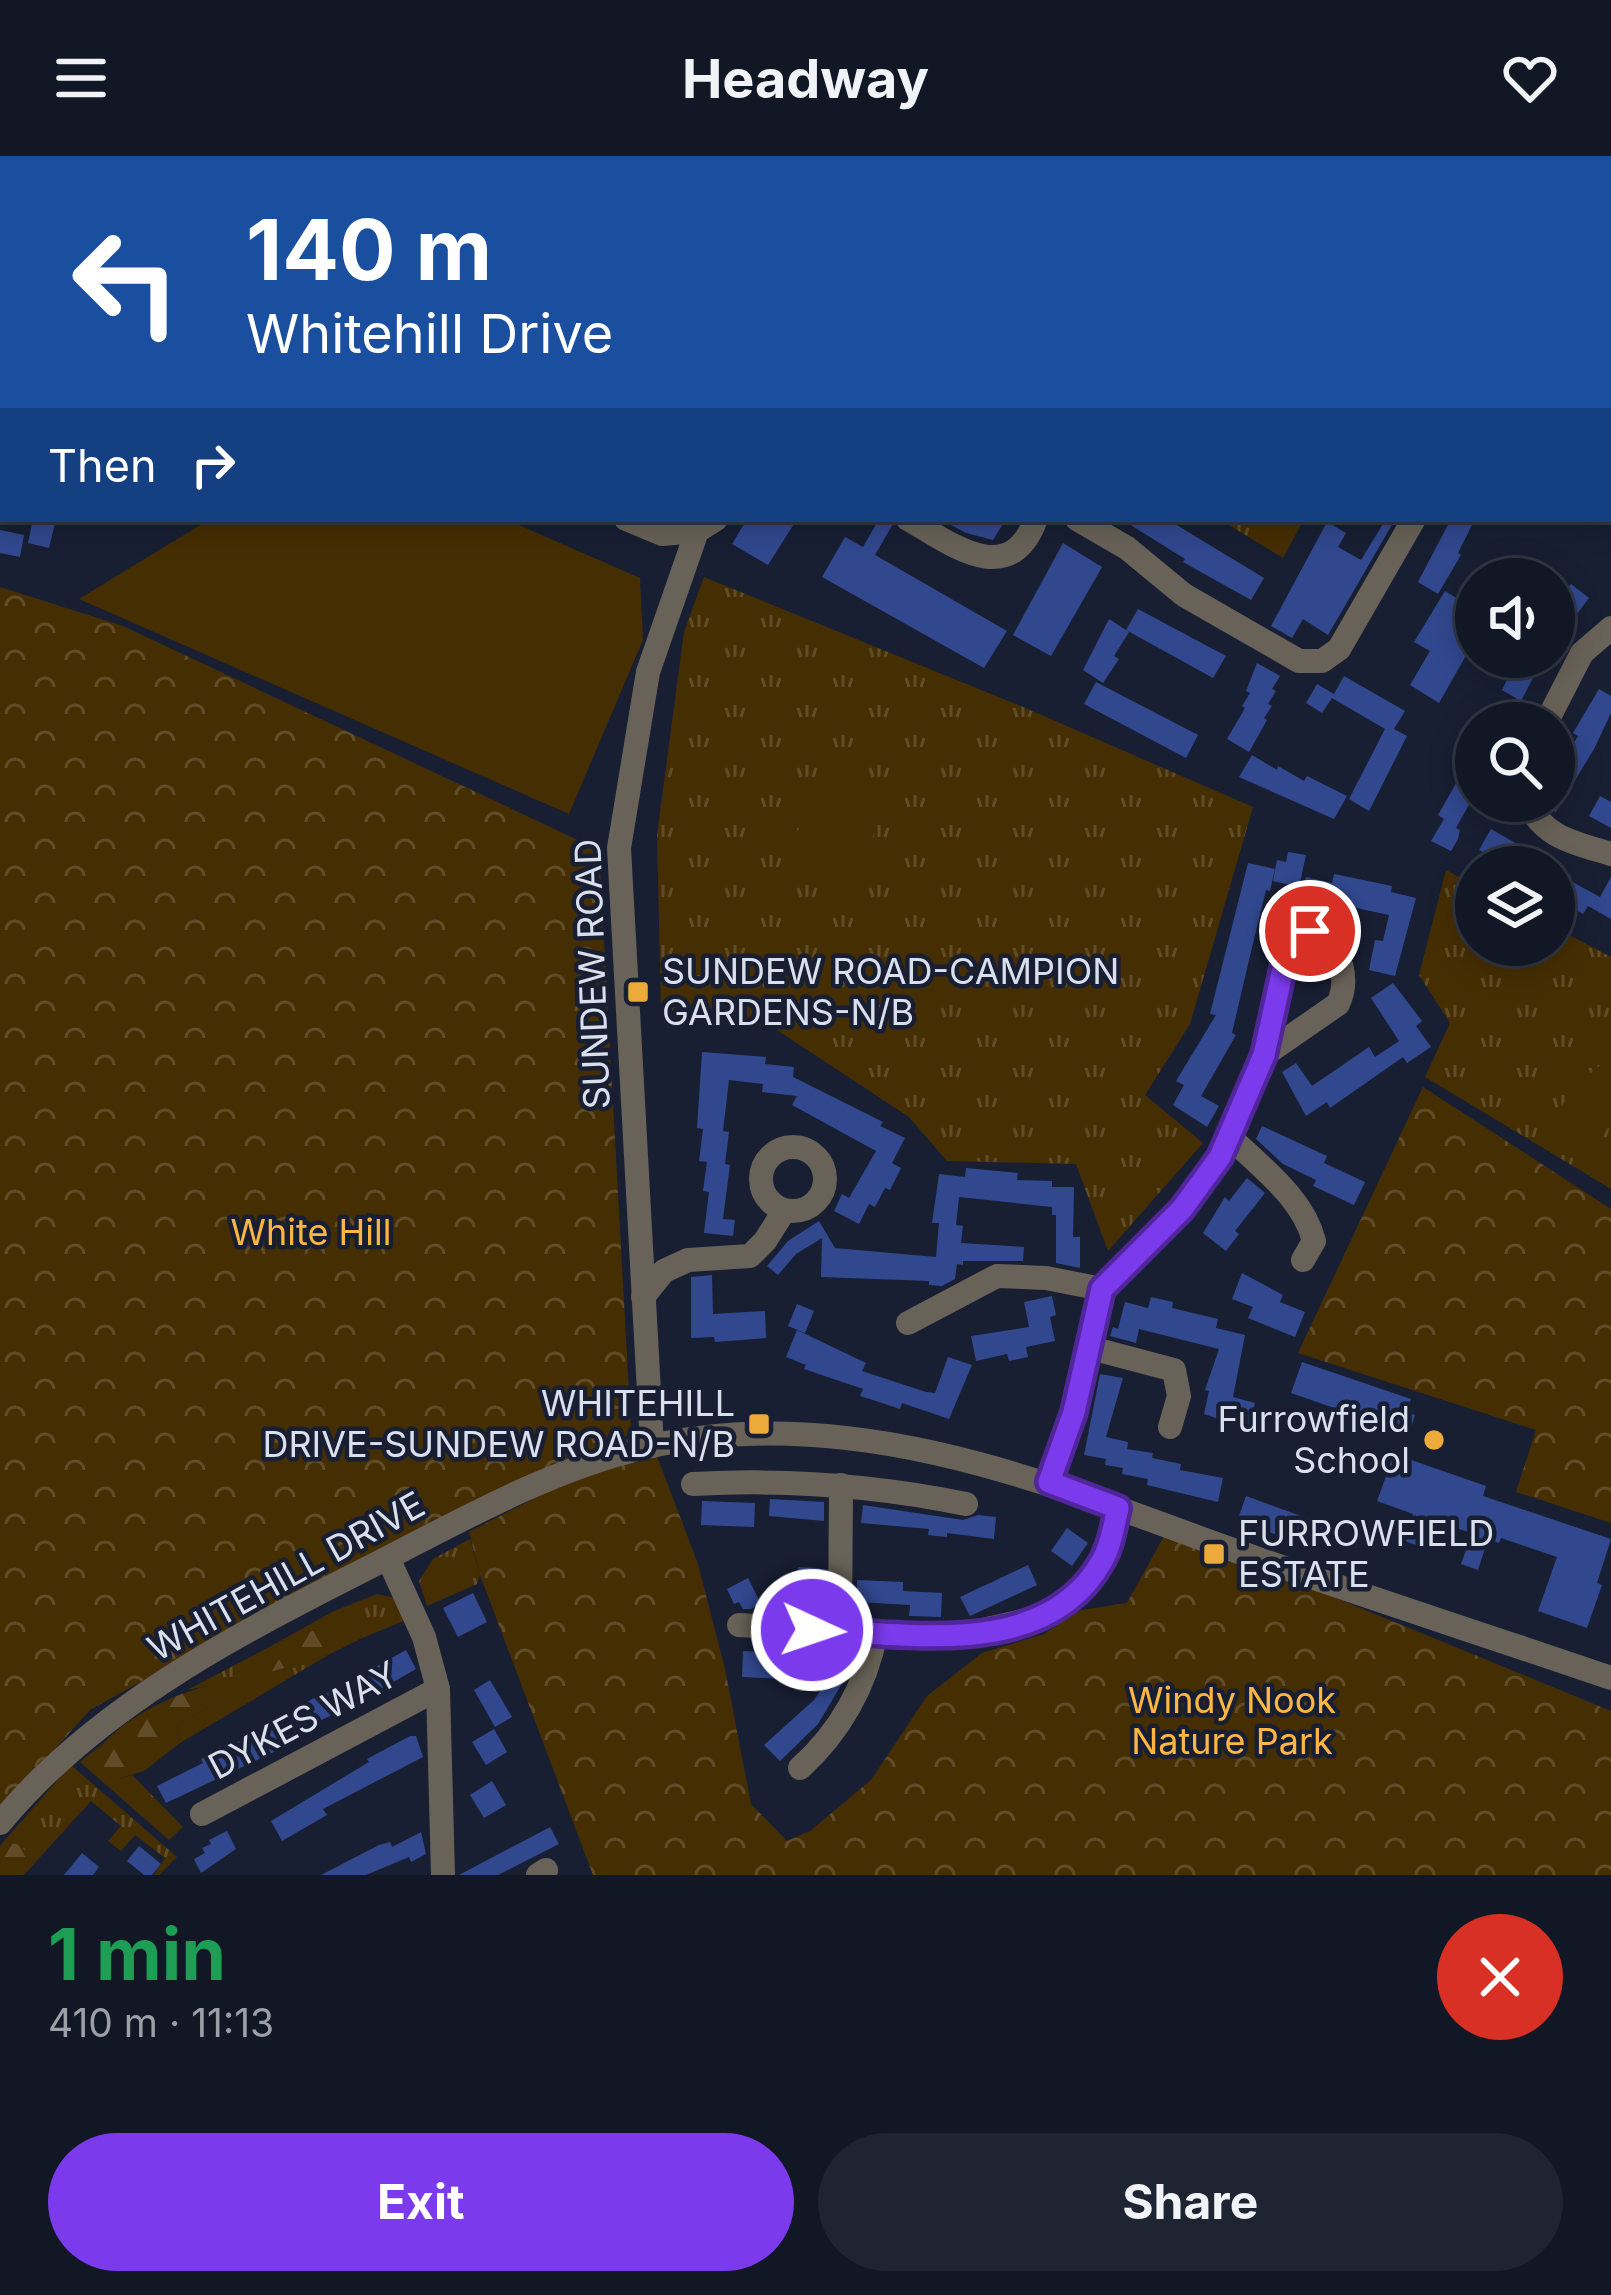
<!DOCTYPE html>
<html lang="en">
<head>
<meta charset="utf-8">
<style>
	body { margin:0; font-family:Inter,sans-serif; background:#1f2432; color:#f1f3f6; height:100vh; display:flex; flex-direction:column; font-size:45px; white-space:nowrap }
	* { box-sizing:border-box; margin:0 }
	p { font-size:39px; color:#9c9fa7 }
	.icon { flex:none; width:66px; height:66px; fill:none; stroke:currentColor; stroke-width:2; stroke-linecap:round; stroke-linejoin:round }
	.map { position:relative; height:1719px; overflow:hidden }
	.panel { display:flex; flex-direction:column; background:#121726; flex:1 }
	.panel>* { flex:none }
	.top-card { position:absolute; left:0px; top:0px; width:1611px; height:366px; box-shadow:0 6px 30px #0003,0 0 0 3px #313643; background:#1a4fa0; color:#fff; overflow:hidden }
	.controls { position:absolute; left:1455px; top:402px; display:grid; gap:24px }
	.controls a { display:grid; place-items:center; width:120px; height:120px; border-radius:50%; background:#121726; box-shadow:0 6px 30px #0003,0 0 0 3px #313643; font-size:60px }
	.pin { position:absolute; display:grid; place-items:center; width:102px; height:102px; color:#fff; margin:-51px; border:6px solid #fff; border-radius:50%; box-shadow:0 3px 12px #0007 }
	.me { position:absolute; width:132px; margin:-66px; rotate:93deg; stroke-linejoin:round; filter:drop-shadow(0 0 9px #0008) }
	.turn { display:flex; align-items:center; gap:42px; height:252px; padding:0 48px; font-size:54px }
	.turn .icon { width:156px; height:156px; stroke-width:2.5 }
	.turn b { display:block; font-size:84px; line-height:102px }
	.then { display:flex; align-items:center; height:114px; padding:0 48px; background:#0003; gap:24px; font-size:45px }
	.round { display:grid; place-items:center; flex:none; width:126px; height:126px; border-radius:63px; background:#1f2432 }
	.overview { display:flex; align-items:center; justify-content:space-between; height:204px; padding:0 48px }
	h1 { font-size:72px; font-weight:700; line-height:90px; color:#1e9e55 }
	.cta { display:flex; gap:24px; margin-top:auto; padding:24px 48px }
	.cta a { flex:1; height:138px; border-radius:72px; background:#7c3aed; color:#fff; font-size:48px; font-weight:700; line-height:138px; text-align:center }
	.cta a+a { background:#1f2432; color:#f1f3f6 }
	header { display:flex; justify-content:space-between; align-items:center; height:156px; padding:0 48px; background:#121726; font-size:54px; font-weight:700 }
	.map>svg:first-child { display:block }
	.grass { fill:url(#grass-tufts) }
	.forest { fill:url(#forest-firs) }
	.park { fill:url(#park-crowns) }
	.garden { fill:#462e03 }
	.building { fill:#31488f }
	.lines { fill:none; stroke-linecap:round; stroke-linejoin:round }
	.minor { stroke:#696258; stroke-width:24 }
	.route-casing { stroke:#51269a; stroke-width:30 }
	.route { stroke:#7c3aed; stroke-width:21 }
	.poi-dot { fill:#ebaa39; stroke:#181f33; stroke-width:4.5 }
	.labels { text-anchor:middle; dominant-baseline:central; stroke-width:9; stroke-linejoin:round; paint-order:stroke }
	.poi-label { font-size:36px; fill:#d9dfec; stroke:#181f33; text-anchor:start }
	.street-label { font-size:36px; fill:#d9dfec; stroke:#181f33 }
	.park-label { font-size:36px; fill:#fdb741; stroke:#181f33 }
</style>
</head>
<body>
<header><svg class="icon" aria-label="menu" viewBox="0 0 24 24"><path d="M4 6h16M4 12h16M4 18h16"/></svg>Headway<svg class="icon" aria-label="heart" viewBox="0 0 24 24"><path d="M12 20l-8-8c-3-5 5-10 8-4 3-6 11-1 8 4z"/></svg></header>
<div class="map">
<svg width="1611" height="1719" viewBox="0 0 1611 1719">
	<defs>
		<pattern id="grass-tufts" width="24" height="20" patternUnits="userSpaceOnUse" patternTransform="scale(3)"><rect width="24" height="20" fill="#462e03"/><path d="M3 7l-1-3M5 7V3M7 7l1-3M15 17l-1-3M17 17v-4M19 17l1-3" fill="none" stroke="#604c28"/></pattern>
		<pattern id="forest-firs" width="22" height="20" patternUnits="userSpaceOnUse" patternTransform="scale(3)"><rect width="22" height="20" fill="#462e03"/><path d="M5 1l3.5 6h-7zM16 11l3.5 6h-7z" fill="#604c28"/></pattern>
		<pattern id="park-crowns" width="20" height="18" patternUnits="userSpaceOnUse" patternTransform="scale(3)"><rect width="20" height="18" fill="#462e03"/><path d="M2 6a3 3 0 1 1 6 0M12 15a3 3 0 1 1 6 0" fill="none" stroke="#604c28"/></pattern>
	</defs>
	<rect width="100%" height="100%" fill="#181f33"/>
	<g class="grass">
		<path d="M0,0H449L3,3V104Z"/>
		<path d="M1219,363H1304L1283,402Z"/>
		<path d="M704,421L1023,551L1253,651L1190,868L1145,939L1203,987L1108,1095L1076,1008L947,1005L909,961L774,872L661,855L657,679L684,476Z"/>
		<path d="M1446,714L1476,730V789H1554V771L1611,801V1033L1425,921L1450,867L1419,819Z"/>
		<path d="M470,1383L480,1419L477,1428L427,1450L419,1425L433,1403Z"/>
		<path d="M377,1438L395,1442L406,1464L360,1483L362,1474L273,1489L332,1456Z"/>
		<path d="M330,1498L180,1587L177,1570L209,1550L212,1529L187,1534L233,1510V1517L240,1524Z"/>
		<path d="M102,1588L94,1599L117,1623L132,1619L183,1671L169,1684L80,1606Z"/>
		<path d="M71,1609L177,1701L159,1719H154L165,1702L135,1679L121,1695L108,1685L121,1670L91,1645L24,1719L30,1701L20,1689L4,1685Z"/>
	</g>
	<g class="forest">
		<path d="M349,1462L362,1474L360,1483L330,1498L240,1525L233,1517V1510L273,1489Z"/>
		<path d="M212,1529L216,1536L209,1550L177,1570L180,1587L144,1615L117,1623L102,1613L94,1599C119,1564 171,1538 212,1529Z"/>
		<path d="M4,1685L20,1689L30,1701L24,1719H0V1690Z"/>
	</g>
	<g class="park">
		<path d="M0,431L123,470L599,694L631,1272L621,1289L264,1457L90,1554L0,1654Z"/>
		<path d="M1423,931L1611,1053V1367L1516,1336L1536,1274L1298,1197Z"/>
		<path d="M655,1295L698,1408L725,1513L751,1648L787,1685L810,1675L871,1624L927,1540L982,1497L1044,1478L1081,1454L1127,1447L1168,1373L1611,1555V1719H593L480,1419L469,1376L564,1327Z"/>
	</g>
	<g class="garden">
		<path d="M210,363H505L640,422L643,484L569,658L79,443Z"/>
		<path d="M814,621L884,642L859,727L789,706Z"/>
		<path d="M1607,904L1611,909V967L1597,990L1554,958L1573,937L1570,933Z"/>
	</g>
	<g class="building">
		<path d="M33,363H56L49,392L28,387Z"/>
		<path d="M747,363H797L768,409L732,388Z"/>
		<path d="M879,363H892L893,368L875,399L1007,475L984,512L822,421L845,381L863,391Z"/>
		<path d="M940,363H1006L993,384L966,377Z"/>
		<path d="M1121,363H1177L1175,368L1264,422L1251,444L1183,406L1185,403Z"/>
		<path d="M1386,363L1393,367L1328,479L1303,463L1292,482L1271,470L1327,366L1346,377L1338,391L1361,404Z"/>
		<path d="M1451,363H1475L1458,397L1461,399L1438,438L1418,426Z"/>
		<path d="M0,374L24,379L20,401L0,397Z"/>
		<path d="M1063,387L1102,411L1051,500L1013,479Z"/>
		<path d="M1571,428L1589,442L1554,488V449Z"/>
		<path d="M1445,435L1476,454V482L1439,547L1410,529L1430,495L1414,486Z"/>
		<path d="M1138,453L1226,500L1213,522L1126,474Z"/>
		<path d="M1109,463L1129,476L1114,500L1119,503L1103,527L1083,514Z"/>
		<path d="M1518,501H1544L1521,545L1502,534Z"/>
		<path d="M1257,507L1280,520L1272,533L1276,535L1268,548L1272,550L1264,562L1267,564L1249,596L1227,583L1245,552L1242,550L1250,537L1246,535Z"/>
		<path d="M1344,520L1405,555L1394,573L1407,580L1369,655L1349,643L1385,573L1332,542L1322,557L1306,547L1317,528L1334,538Z"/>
		<path d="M1096,526L1198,579L1186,602L1084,548Z"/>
		<path d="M1599,533L1611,540V557L1594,593L1555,657L1554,620L1578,580L1573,577Z"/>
		<path d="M1476,592V636L1456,672L1460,674L1458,683L1451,695L1431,685L1444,663L1438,659Z"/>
		<path d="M1252,599L1277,614L1278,610L1304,625L1307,620L1347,640L1334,663L1239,621Z"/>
		<path d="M1600,640L1611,646V672L1589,660Z"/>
		<path d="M1491,673L1533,697L1558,711H1510L1495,703L1479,694Z"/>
		<path d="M1288,696L1306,699L1299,731L1273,725L1277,704L1286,706Z"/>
		<path d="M1248,707L1275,713L1270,735L1266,734L1249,804L1232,877L1236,879L1201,940L1219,950L1207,971L1173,949L1184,929L1176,925L1216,859L1210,858Z"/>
		<path d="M1554,716L1600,741L1611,721V763L1588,750L1583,758L1554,742Z"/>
		<path d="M1334,718L1392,730L1391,736L1416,742L1395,820L1369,814L1375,784L1383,785L1389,759L1328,746L1326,753L1300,747L1306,721L1332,727Z"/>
		<path d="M1393,827L1422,865L1416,870L1431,891L1407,907L1403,901L1330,952L1327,946L1306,960L1282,916L1296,907L1312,930L1369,891L1375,901L1399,885L1371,842Z"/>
		<path d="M702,896L766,901L765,908L794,911L793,921L883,966L880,970L905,982L892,1007L901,1012L890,1034L885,1032L875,1051L869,1048L859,1068L834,1055L842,1038L849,1042L876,995L792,949L797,940L762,936L763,928L729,924L723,975L729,976L725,1008L730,1009L723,1063L735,1064L733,1080L704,1077L709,1036L703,1035L707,1006L699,1005L703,973L697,972Z"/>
		<path d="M1262,970L1327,1000L1324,1007L1365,1026L1354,1049L1313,1030L1316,1024L1283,1008L1256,983Z"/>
		<path d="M966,1012L1018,1017L1017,1024L1052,1025V1031H1074L1073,1081H1080V1112L1056,1107V1059H1052V1051L959,1041L956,1069L963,1070L961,1087L1024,1091L1023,1105H963V1109L957,1108L955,1123L942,1130L929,1129V1125L821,1121L822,1082L796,1098L778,1119L767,1110L788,1085L819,1065L835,1092L936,1101L939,1067H932L939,1018L965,1021Z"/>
		<path d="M1247,1022L1265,1037L1235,1075L1239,1078L1226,1095L1203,1077L1225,1041L1229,1045Z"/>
		<path d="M1242,1117L1283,1139L1280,1146L1305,1156L1295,1181L1248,1162L1253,1151L1232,1143Z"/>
		<path d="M712,1119L713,1158L765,1155L766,1182L715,1186L714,1181L691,1182V1121Z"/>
		<path d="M1052,1140L1056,1159L1050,1161L1055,1185L1026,1191L1028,1201L1009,1205L1007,1198L976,1205L971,1180L1029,1171L1024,1146Z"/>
		<path d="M1151,1141L1173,1146L1172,1152L1218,1163L1216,1172L1245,1179L1233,1241L1255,1247L1248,1273L1204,1258L1209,1235L1205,1234L1219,1193L1139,1173L1136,1187L1110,1180L1113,1171L1118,1173L1125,1146L1148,1152Z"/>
		<path d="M797,1148L814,1155L805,1177L788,1170Z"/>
		<path d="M797,1174L866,1207L862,1215L926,1236L935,1237L948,1201L972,1209L949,1263L902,1247L900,1253L873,1244L860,1240L863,1233L804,1213L806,1209L786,1201Z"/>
		<path d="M1302,1206L1411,1243L1406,1256L1415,1259L1409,1278L1291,1237Z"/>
		<path d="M1100,1218L1123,1222L1106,1281L1128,1286L1127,1293L1153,1297L1152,1302L1181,1308L1180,1314L1223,1322L1218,1346L1147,1329L1148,1323L1122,1318L1123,1312L1105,1309L1106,1303L1084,1299Z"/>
		<path d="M1394,1298L1486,1330L1483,1340L1611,1383L1597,1427L1602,1429L1587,1472L1538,1455L1557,1401L1501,1382L1499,1387L1488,1383L1478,1414L1461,1408L1472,1377L1446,1369L1442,1380L1437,1378L1432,1394L1404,1385L1413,1358L1377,1345Z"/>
		<path d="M1246,1340L1323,1368L1315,1391L1237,1366Z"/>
		<path d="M770,1343L824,1346V1365L769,1360Z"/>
		<path d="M702,1345L755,1347L754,1371L701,1369Z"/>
		<path d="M863,1349L963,1364L978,1359L996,1361L994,1383L947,1377V1381L928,1379L929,1373L861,1367Z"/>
		<path d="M1067,1372L1088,1387L1072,1410L1051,1395Z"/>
		<path d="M1028,1409L1037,1429L970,1460L960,1441Z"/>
		<path d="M798,1411L820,1412L818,1457L796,1456Z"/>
		<path d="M748,1422L761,1448L751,1453H743L739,1446L734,1448L727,1433Z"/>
		<path d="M857,1424L903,1426V1435L942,1437L941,1461L909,1460L910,1449L857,1446Z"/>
		<path d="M473,1437L487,1466L458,1481L443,1452Z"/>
		<path d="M833,1491L855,1493L843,1526L818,1568L780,1605L764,1589L814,1544L832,1517Z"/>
		<path d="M406,1494L416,1513L352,1550L297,1575L274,1596L166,1647L157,1630L203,1607L201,1603L216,1595L240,1585L242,1589L273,1573L271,1570L280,1565L278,1561L320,1539L330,1536L333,1541L358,1528L356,1522Z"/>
		<path d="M743,1495L788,1497L787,1523L742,1521Z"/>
		<path d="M490,1524L512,1561L495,1571L474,1534Z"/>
		<path d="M494,1573L507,1596L486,1609L472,1586Z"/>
		<path d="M410,1580H416L423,1601L323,1653L327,1659L282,1685L271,1665L369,1606L367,1603Z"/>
		<path d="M492,1625L506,1649L484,1662L470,1639Z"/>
		<path d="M550,1671L559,1688L498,1719H459Z"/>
		<path d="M227,1675L236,1693L201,1717L194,1703L205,1697L202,1692L211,1688L209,1684Z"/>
		<path d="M421,1676L426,1698L411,1706L409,1701L366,1719H321L379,1689L390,1686L392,1691Z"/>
		<path d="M139,1690L161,1708L152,1719H144L127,1705Z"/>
		<path d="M82,1697L99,1711L93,1719H64Z"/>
	</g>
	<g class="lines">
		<g class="minor">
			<path d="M844,0L850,3"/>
			<path d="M1329,0L1334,3"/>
			<path d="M1063,3L1064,0"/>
			<path d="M1158,3L1160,0"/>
			<path d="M1300,3L1302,0"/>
			<path d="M0,84L3,86"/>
			<path d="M2,342L3,338"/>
			<path d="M626,363L662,378L697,375"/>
			<path d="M908,363C950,387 1009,435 1036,363"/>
			<path d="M1077,363L1127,392L1184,439L1299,505H1322L1339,493L1414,363"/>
			<path d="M1546,567L1582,497L1611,472"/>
			<path d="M1527,645C1543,682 1575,687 1611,698"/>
			<path d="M1229,980C1260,1011 1303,1041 1314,1085L1303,1104"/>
			<circle cx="793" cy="1023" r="32"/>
			<path d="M643,1141L664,1115L688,1104L750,1100L765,1085L784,1055"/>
			<path d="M908,1167L997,1120L1046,1122L1102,1133"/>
			<path d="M1087,1191L1174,1214L1179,1240L1170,1271"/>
			<path d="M652,1290L619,692L648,516L697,375L716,363"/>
			<path d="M1049,1326L1074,1256L1102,1133L1182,1053L1220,1001L1264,899L1288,790C1298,777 1307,774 1324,778C1340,797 1350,823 1338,848L1264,899"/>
			<path d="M693,1328C785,1323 875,1329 966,1348"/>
			<path d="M388,1402L424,1481L438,1533L443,1719"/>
			<path d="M739,1469L948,1482L1023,1465L1052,1455L1084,1431L1105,1401L1119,1352"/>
			<path d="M840,1475L841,1329"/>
			<path d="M800,1612C840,1576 866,1529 876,1477"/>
			<path d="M202,1658L438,1533"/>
			<path d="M0,1667C93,1555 226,1484 354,1419C452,1370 553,1309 661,1288C849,1250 1035,1321 1208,1385C1341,1433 1477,1476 1611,1522"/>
			<path d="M538,1719L546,1714"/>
		</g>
	</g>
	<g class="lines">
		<g class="route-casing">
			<path id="route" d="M812,1474C906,1477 1046,1505 1102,1405C1111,1390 1114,1369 1118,1352L1049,1326L1074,1256L1102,1133L1182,1053L1220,1001L1264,899L1288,790L1295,781L1310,775"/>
		</g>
		<use href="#route" class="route"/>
	</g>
	<g class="poi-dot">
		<rect x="626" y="824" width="24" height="24" rx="6"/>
		<rect x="747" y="1256" width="24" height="24" rx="6"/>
		<circle cx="1434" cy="1284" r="12"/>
		<rect x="1202" y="1386" width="24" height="24" rx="6"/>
	</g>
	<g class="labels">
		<g class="poi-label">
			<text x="662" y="815">SUNDEW ROAD-CAMPION<tspan x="662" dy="41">GARDENS-N/B</tspan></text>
			<text x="735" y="1247" text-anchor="end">WHITEHILL<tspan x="735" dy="41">DRIVE-SUNDEW ROAD-N/B</tspan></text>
			<text x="1410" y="1263" text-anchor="end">Furrowfield<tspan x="1410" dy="41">School</tspan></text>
			<text x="1238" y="1377">FURROWFIELD<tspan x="1238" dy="41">ESTATE</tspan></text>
		</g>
		<g class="street-label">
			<text transform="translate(592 818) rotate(-92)">SUNDEW ROAD</text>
			<text transform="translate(286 1420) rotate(-29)">WHITEHILL DRIVE</text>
			<text transform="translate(303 1564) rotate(-28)">DYKES WAY</text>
		</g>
		<g class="park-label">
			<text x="311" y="1076">White Hill</text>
			<text x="1232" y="1544">Windy Nook<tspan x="1232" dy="41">Nature Park</tspan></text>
		</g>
	</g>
</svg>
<div class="controls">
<a><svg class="icon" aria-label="sound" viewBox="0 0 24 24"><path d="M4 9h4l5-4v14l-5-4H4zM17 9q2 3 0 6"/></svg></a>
<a><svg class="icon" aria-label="search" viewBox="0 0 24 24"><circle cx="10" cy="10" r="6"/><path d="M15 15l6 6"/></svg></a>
<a><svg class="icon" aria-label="layers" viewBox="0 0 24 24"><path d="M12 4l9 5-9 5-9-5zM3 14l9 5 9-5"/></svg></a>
</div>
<div class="pin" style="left:1310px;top:775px;background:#d93025"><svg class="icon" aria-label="arrive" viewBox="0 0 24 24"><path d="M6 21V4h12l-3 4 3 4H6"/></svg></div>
<svg class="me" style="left:812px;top:1474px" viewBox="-20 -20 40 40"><circle r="17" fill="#7c3aed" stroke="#fff" stroke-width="3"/><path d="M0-11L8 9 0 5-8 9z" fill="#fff"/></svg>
<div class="top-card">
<div class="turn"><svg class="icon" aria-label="left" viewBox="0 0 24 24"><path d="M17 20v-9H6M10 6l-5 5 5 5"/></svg><div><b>140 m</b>Whitehill Drive</div></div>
<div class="then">Then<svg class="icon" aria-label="right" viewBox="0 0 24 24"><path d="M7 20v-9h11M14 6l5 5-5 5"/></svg></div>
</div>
</div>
<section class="panel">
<div class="overview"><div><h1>1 min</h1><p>410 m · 11:13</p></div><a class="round" style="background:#d93025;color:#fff"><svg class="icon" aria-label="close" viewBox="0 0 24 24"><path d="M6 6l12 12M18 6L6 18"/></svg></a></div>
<div class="cta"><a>Exit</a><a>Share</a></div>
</section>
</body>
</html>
